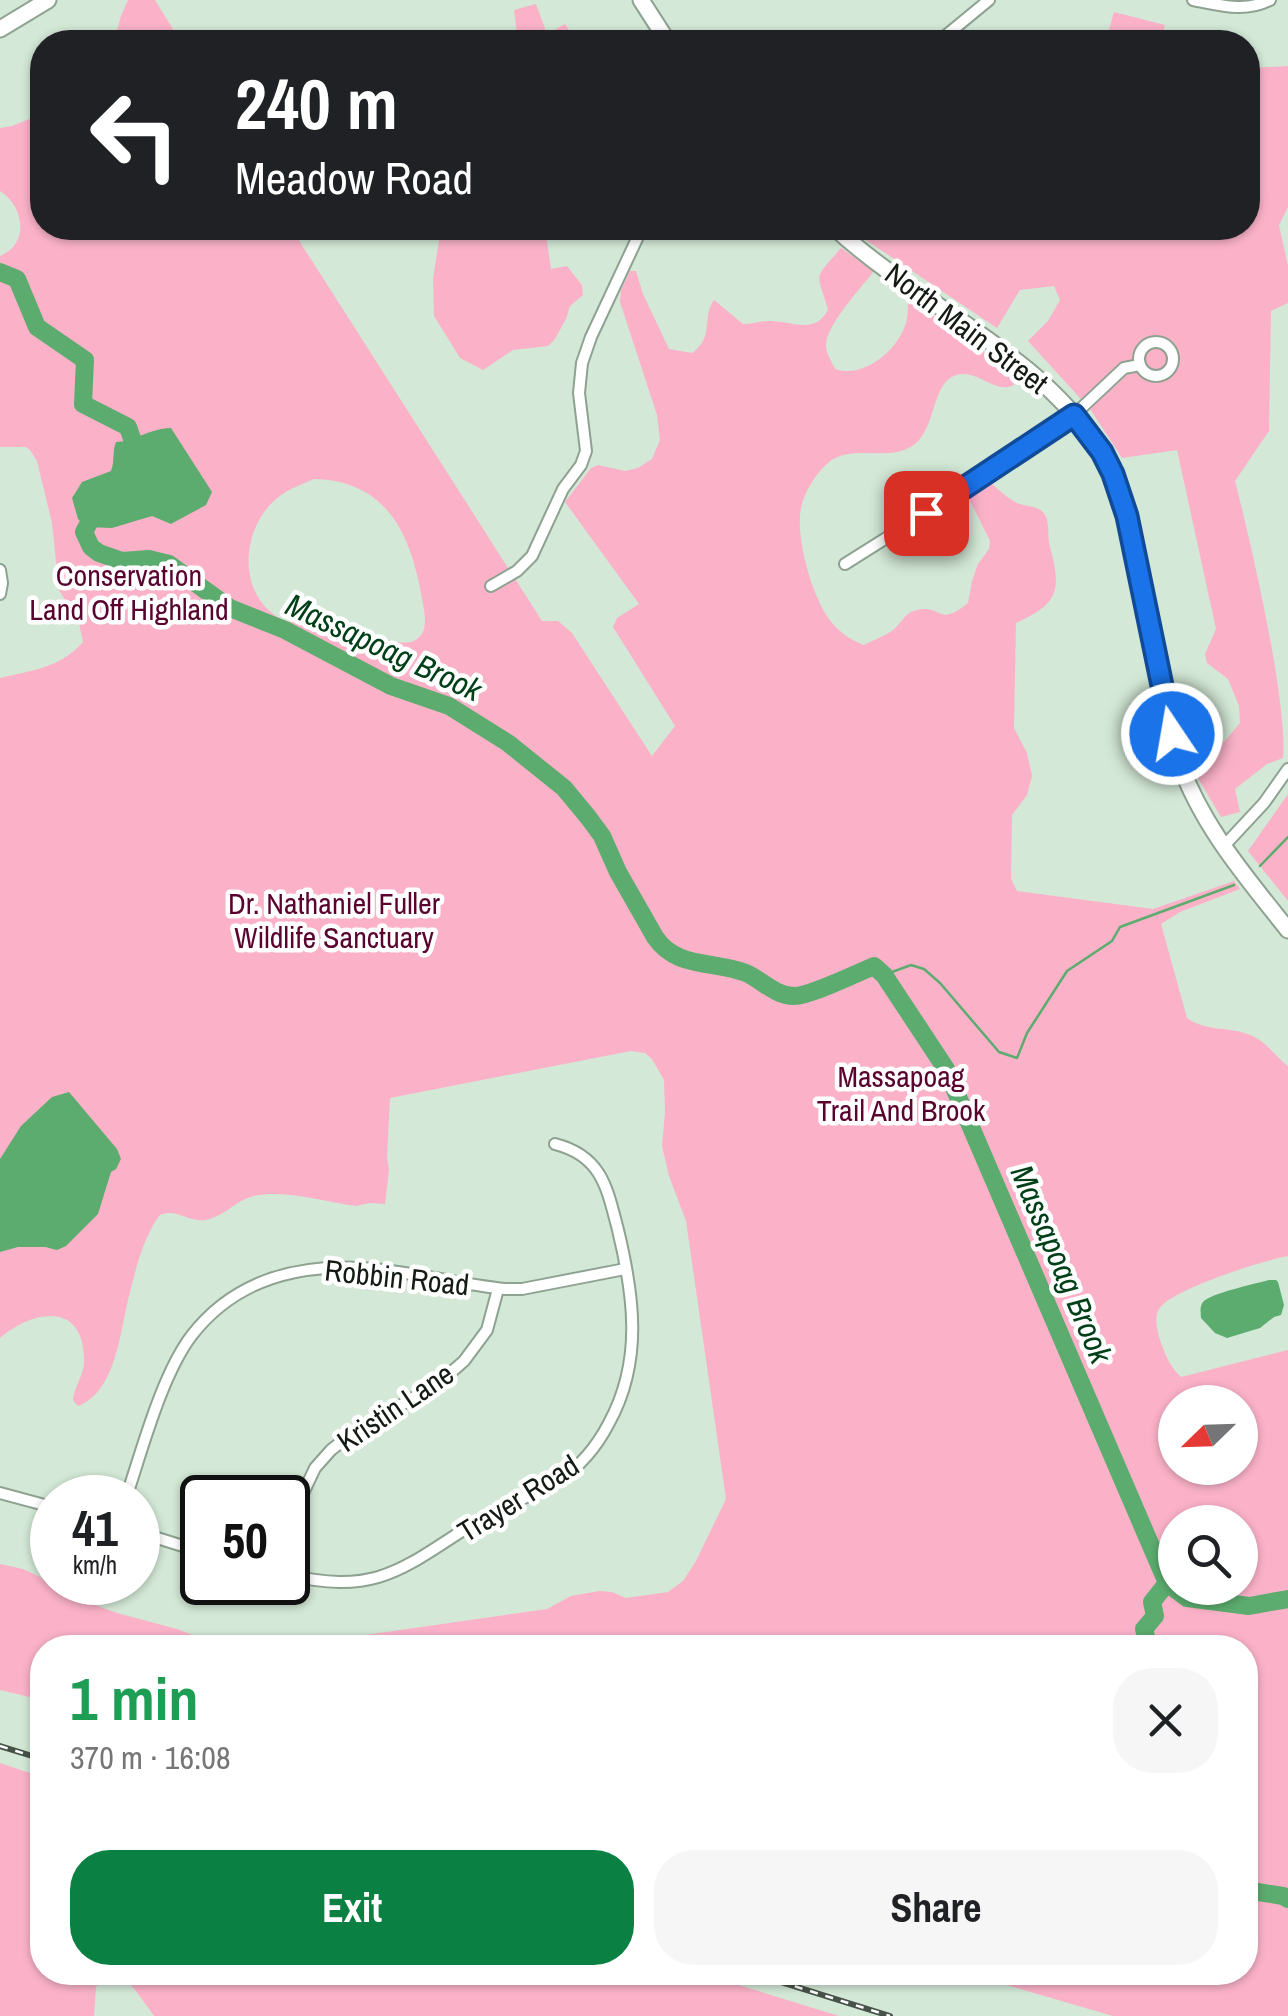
<!DOCTYPE html>
<html lang="en">
<head>
<meta charset="utf-8">
<style>
	body { margin:0; font-family:"Archivo Narrow",sans-serif; background:#f6f6f6; color:#202124; height:100vh; display:flex; flex-direction:column; font-size:38px; white-space:nowrap }
	* { box-sizing:border-box; margin:0 }
	p { font-size:32px; color:#757577 }
	.icon { flex:none; width:55px; height:55px; fill:none; stroke:currentColor; stroke-width:2; stroke-linecap:round; stroke-linejoin:round }
	.map { position:relative; flex:1; overflow:hidden }
	.panel { position:absolute; left:30px; top:1635px; width:1228px; height:350px; display:flex; flex-direction:column; background:#fff; border-radius:40px; box-shadow:0 2px 8px #0004 }
	.panel>* { flex:none }
	.guide { position:absolute; left:30px; top:30px; width:1230px; height:210px; border-radius:40px; box-shadow:0 2px 8px #0004; background:#202124; color:#fff; overflow:hidden }
	.needle { width:65px; rotate:247deg }
	.tools { position:absolute; left:1158px; top:1385px; display:grid; gap:20px }
	.tools a { display:grid; place-items:center; width:100px; height:100px; border-radius:50%; background:#fff; box-shadow:0 2px 8px #0004; font-size:50px }
	.speed { position:absolute; left:30px; top:1475px; display:flex; gap:20px; font-size:50px; font-weight:700; text-align:center }
	.speed>* { display:grid; place-content:center; width:130px; height:130px; border-radius:50%; background:#fff; box-shadow:0 2px 8px #0004; line-height:1 }
	.speed small { font-size:25px; font-weight:400 }
	.speed .limit { border:5px solid #111; border-radius:15px; background:#fff; color:#111 }
	.pin { position:absolute; display:grid; place-items:center; width:85px; height:85px; color:#fff; margin:-42px; border-radius:20px; box-shadow:0 5px 15px #0006 }
	.me { position:absolute; width:110px; margin:-55px; rotate:348deg; stroke-linejoin:round; filter:drop-shadow(0 0 8px #0008) }
	.turn { display:flex; align-items:center; gap:35px; height:210px; padding:0 40px; font-size:45px }
	.turn .icon { width:130px; height:130px; stroke-width:2.5 }
	.turn b { display:block; font-size:70px; line-height:85px }
	.round { display:grid; place-items:center; flex:none; width:105px; height:105px; border-radius:40px; background:#f6f6f6 }
	.summary { display:flex; align-items:center; justify-content:space-between; height:170px; padding:0 40px }
	h1 { font-size:60px; font-weight:800; line-height:75px; color:#1e9e55 }
	.button { display:flex; gap:20px; margin-top:auto; padding:20px 40px }
	.button a { flex:1; height:115px; border-radius:40px; background:#0b8043; color:#fff; font-size:40px; font-weight:800; line-height:115px; text-align:center }
	.button a+a { background:#f6f6f6; color:#202124 }
	.map>svg:first-child { display:block }
	.green { fill:#fbb2c9; fill-rule:evenodd }
	.water { fill:#5bac6e }
	.lines { fill:none; stroke-linecap:round; stroke-linejoin:round }
	.stream { stroke:#5bac6e; stroke-width:2.5 }
	.river { stroke:#5bac6e; stroke-width:18 }
	.street-casing { stroke:#8ea291; stroke-width:14 }
	.secondary-casing { stroke:#8ea291; stroke-width:19 }
	.street { stroke:#fff; stroke-width:10 }
	.secondary { stroke:#fff; stroke-width:15 }
	.rail-casing { stroke:#475248; stroke-width:6 }
	.rail { stroke:#fff; stroke-width:2.5; stroke-dasharray:8; stroke-linecap:butt }
	.route-casing { stroke:#114b97; stroke-width:25 }
	.route { stroke:#1a73e8; stroke-width:18 }
	.labels { text-anchor:middle; dominant-baseline:central; stroke-width:9; stroke-linejoin:round; paint-order:stroke }
	.street-label { font-size:30px; fill:#131b14; stroke:#fff }
	.park-label { font-size:30px; fill:#59032e; stroke:#fff }
	.water-label { font-size:32px; font-style:italic; fill:#004019; stroke:#fff }
</style>
</head>
<body>
<div class="map">
<svg width="1288" height="2016" viewBox="0 0 1288 2016">
	<rect width="100%" height="100%" fill="#d3e8d6"/>
	<g class="green">
		<path d="M128,0H155L181,42H114L121,16Z"/>
		<path d="M536,4L547,34L565,24L577,42H518L514,10Z"/>
		<path d="M1114,12L1165,25L1161,42H1130L1107,37Z"/>
		<path d="M1288,66V207L1279,225L1288,266V303L1271,311L1269,431L1235,481C1251,543 1288,703 1283,758L1267,764L1235,789L1240,812L1221,817L1196,775L1240,723L1239,706L1228,679L1207,663L1205,654L1216,629L1177,450L1122,458L1090,409L1028,341L1048,321L1060,300L1054,286L1020,290L997,328L848,228H1248V68Z"/>
		<path d="M42,114V228H291L542,621H558L572,633L652,756L675,726L613,627L617,618L639,604L565,502L591,468L598,465L625,471L638,468L652,459L660,440L657,415L620,302L621,290L630,271H636L643,294L669,349L692,353C715,337 701,318 714,300L743,324C752,324 760,321 768,321C791,320 814,336 828,310C817,270 812,282 841,248L874,271C862,287 825,326 826,346C826,353 832,362 835,369C864,379 898,350 906,323C908,315 908,306 908,297L1017,375L1014,385C993,396 974,363 950,378C933,389 934,429 915,444C889,464 852,442 828,463C816,473 804,493 801,508C795,538 813,602 833,624C842,634 851,640 864,645C873,640 885,636 893,630C902,623 904,613 917,610C942,604 938,628 968,603L972,581L978,564L989,549L990,541L969,499L991,483C999,490 1007,498 1017,503C1026,507 1040,505 1045,515C1050,523 1047,537 1050,547C1062,591 1058,604 1016,623L1014,728L1027,753L1032,776L1027,795L1012,815L1011,879L1017,891L1153,909L1234,881L1240,889L1180,912L1161,924L1187,1018C1206,1032 1229,1026 1250,1035C1266,1041 1275,1056 1288,1066V1256C1265,1260 1165,1291 1158,1311C1154,1321 1158,1333 1161,1343C1166,1356 1170,1367 1181,1377L1288,1350V2016H1113L966,1973L1245,1972V1648L282,1647L547,1609L571,1596L599,1591L612,1592L626,1598L668,1592L683,1581L696,1561L726,1499L686,1221L669,1176L662,1146L665,1112L664,1080L652,1059L645,1053L631,1051L390,1098L387,1157L389,1169L385,1204L370,1203L356,1206C324,1202 286,1189 254,1196C234,1201 226,1216 205,1220C187,1222 176,1208 160,1215C143,1237 136,1269 129,1296C120,1330 117,1391 78,1406L73,1400C74,1387 84,1375 84,1362C85,1301 34,1309 0,1338V678C33,670 60,668 83,642L79,623L59,590L52,523L37,461L30,450L26,447H0V256C30,244 24,206 0,191V128L12,126ZM314,479C390,481 412,538 423,604C425,615 428,632 417,639C402,650 374,634 358,630C348,628 338,625 328,624C309,623 292,626 276,616C235,588 243,523 280,496C290,488 303,484 314,479ZM1175,1402H1240V1468H1175ZM1175,1522H1240V1588H1175Z"/>
		<path d="M441,228H545L551,269L567,266L582,285L583,295L570,306L566,319L555,339L548,346L513,350L483,370L460,358L434,316L433,278Z"/>
		<path d="M1288,794V901L1248,851Z"/>
		<path d="M0,1564L23,1569L40,1577L62,1593L117,1613L177,1629L224,1647L42,1648V1700L0,1690Z"/>
		<path d="M0,1763L42,1777V1972L700,1973L839,2016H154L136,1991L123,1977L106,1976L96,1987L94,2016H0Z"/>
	</g>
	<g class="water">
		<path d="M171,428L212,492L206,505L171,524L152,516L112,528L86,527L78,519L72,498L82,482L111,471C115,461 112,452 116,442C136,441 148,429 171,428Z"/>
		<path d="M69,1092L117,1149L121,1159L116,1169L111,1172L98,1214L66,1246L57,1250L45,1247H18L0,1252V1159L21,1126L52,1097Z"/>
		<path d="M1269,1280H1276L1278,1282L1284,1305L1281,1315L1274,1317L1260,1328L1227,1338L1215,1333L1201,1318C1201,1313 1199,1307 1203,1302C1211,1293 1255,1284 1269,1280Z"/>
	</g>
	<g class="lines">
		<g class="stream">
			<path d="M1260,866L1288,837"/>
			<path d="M884,975L911,965L924,969L940,983L999,1052L1017,1058L1027,1033L1067,971L1112,941L1120,927L1234,885"/>
		</g>
		<g class="river">
			<path d="M0,272L17,279L37,327L85,360L83,404L128,427L136,450L130,459"/>
			<path d="M96,510L84,532L91,547L99,553L122,561L149,559L169,564L230,608L285,630L391,686L449,706L508,743L564,788L588,817L602,836L618,872L655,937C677,970 715,960 746,973C762,980 775,996 794,996C810,996 857,973 874,966L884,975L946,1069L1167,1583L1187,1598L1249,1606L1288,1599"/>
			<path d="M1149,1648L1144,1629L1155,1616L1152,1602L1167,1583"/>
			<path d="M1245,1890L1283,1896L1288,1899"/>
		</g>
		<g class="street-casing">
			<g id="street">
				<path d="M1193,0C1220,5 1244,13 1270,0"/>
				<path d="M938,42L989,0"/>
				<circle cx="1156" cy="359" r="17"/>
				<path d="M845,564L953,496L1074,415L1124,368L1140,365"/>
				<path d="M0,570L2,583L0,594"/>
				<path d="M491,586L517,571L532,556L563,489L581,465L586,451L579,393L582,363L591,337L642,228"/>
				<path d="M1223,847L1264,803L1288,769"/>
				<path d="M0,1493L52,1507"/>
				<path d="M126,1498C142,1450 162,1374 192,1335C234,1281 296,1264 362,1268C410,1271 457,1284 505,1289H522L625,1269"/>
				<path d="M288,1525L315,1468L331,1450L350,1435L418,1395L448,1375L464,1361L487,1330L498,1289"/>
				<path d="M138,1532L202,1552"/>
				<path d="M288,1575C376,1595 401,1570 471,1525C499,1507 531,1497 559,1480C581,1466 597,1446 609,1423C643,1361 634,1296 618,1230C607,1188 602,1156 555,1144"/>
			</g>
		</g>
		<g class="secondary-casing">
			<g id="secondary">
				<path d="M641,0L668,42"/>
				<path d="M0,29L48,0"/>
				<path d="M835,228C920,307 1036,349 1101,451C1123,486 1132,532 1140,573C1151,634 1159,698 1178,758C1200,824 1246,877 1288,930"/>
			</g>
		</g>
		<use href="#street" class="street"/>
		<use href="#secondary" class="secondary"/>
		<g class="rail-casing">
			<g id="rail">
				<path d="M0,1746L42,1759"/>
				<path d="M749,1972L890,2016"/>
			</g>
		</g>
		<use href="#rail" class="rail"/>
	</g>
	<g class="lines">
		<g class="route-casing">
			<path id="route" d="M926,513L1074,415L1102,452L1113,474L1127,516L1172,734"/>
		</g>
		<use href="#route" class="route"/>
	</g>
	<g class="labels">
		<g class="street-label">
			<text transform="translate(967 328) rotate(37)">North Main Street</text>
			<text transform="translate(397 1277) rotate(6)">Robbin Road</text>
			<text transform="translate(395 1407) rotate(-34)">Kristin Lane</text>
			<text transform="translate(518 1498) rotate(-32)">Trayer Road</text>
		</g>
		<g class="park-label">
			<text x="129" y="575">Conservation<tspan x="129" dy="34">Land Off Highland</tspan></text>
			<text x="334" y="903">Dr. Nathaniel Fuller<tspan x="334" dy="34">Wildlife Sanctuary</tspan></text>
			<text x="901" y="1076">Massapoag<tspan x="901" dy="34">Trail And Brook</tspan></text>
		</g>
		<g class="water-label">
			<text transform="translate(384 647) rotate(25)">Massapoag Brook</text>
			<text transform="translate(1062 1264) rotate(67)">Massapoag Brook</text>
		</g>
	</g>
</svg>
<div class="tools">
<a><svg class="needle" viewBox="-14 -14 28 28"><path d="M0-13l5 13h-10z" fill="#e53935"/><path d="M0 13l5-13h-10z" fill="#757577"/></svg></a>
<a><svg class="icon" aria-label="search" viewBox="0 0 24 24"><circle cx="10" cy="10" r="6"/><path d="M15 15l6 6"/></svg></a>
</div>
<div class="speed"><div>41<small>km/h</small></div><div class="limit">50</div></div>
<div class="pin" style="left:926px;top:513px;background:#d93025"><svg class="icon" aria-label="arrive" viewBox="0 0 24 24"><path d="M6 21V4h12l-3 4 3 4H6"/></svg></div>
<svg class="me" style="left:1172px;top:734px" viewBox="-20 -20 40 40"><circle r="17" fill="#1a73e8" stroke="#fff" stroke-width="3"/><path d="M0-11L8 9 0 5-8 9z" fill="#fff"/></svg>
<div class="guide">
<div class="turn"><svg class="icon" aria-label="left" viewBox="0 0 24 24"><path d="M17 20v-9H6M10 6l-5 5 5 5"/></svg><div><b>240 m</b>Meadow Road</div></div>
</div>
<section class="panel">
<div class="summary"><div><h1>1 min</h1><p>370 m · 16:08</p></div><a class="round"><svg class="icon" aria-label="close" viewBox="0 0 24 24"><path d="M6 6l12 12M18 6L6 18"/></svg></a></div>
<div class="button"><a>Exit</a><a>Share</a></div>
</section>
</div>
</body>
</html>
